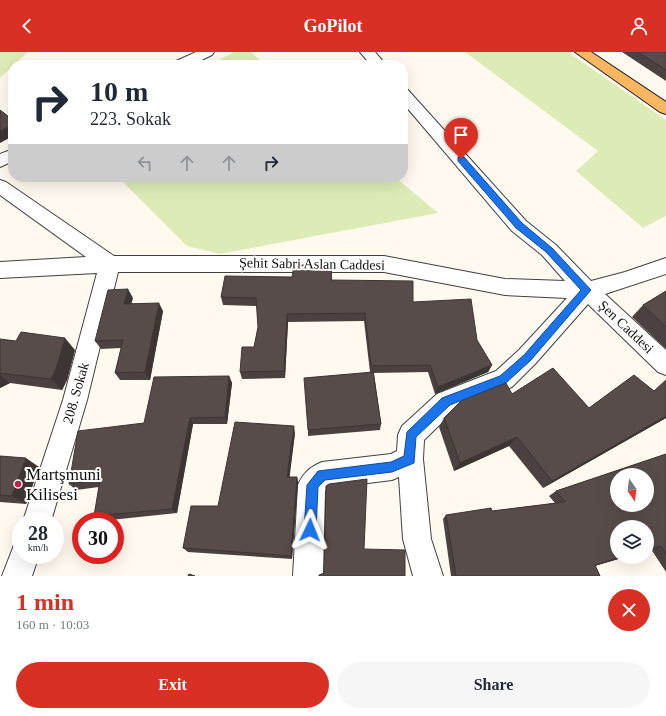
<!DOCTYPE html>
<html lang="en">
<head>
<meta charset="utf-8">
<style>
	body { margin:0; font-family:Georgia,serif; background:#f6f6f7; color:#1f2937; height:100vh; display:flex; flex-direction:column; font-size:15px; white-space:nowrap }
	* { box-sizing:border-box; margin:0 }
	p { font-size:13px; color:#747a83 }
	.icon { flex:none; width:22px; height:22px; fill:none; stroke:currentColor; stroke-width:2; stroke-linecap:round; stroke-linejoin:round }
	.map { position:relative; height:524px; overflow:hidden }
	.details { display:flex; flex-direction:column; background:#fff; flex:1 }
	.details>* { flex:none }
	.top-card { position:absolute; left:8px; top:8px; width:400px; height:122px; border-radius:16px; box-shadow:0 4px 16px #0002; background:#fff; color:#1f2937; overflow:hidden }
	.needle { width:26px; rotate:166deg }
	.tools { position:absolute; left:610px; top:416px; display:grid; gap:8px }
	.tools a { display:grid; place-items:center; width:44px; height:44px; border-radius:50%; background:#fff; box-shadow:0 4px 16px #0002; font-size:20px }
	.speed { position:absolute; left:12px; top:460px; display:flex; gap:8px; font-size:20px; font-weight:700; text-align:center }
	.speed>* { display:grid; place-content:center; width:52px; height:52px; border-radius:50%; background:#fff; box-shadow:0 4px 16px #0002; line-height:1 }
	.speed small { font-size:10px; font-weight:400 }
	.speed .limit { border:6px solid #d22; background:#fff; color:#111 }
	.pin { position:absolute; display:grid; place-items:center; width:34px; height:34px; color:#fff; margin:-41px -17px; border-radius:50% 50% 50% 0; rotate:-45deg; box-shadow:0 0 4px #0007 }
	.pin .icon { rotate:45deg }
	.me { position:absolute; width:44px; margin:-22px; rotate:2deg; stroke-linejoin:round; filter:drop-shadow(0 0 3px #0008) }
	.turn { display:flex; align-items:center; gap:14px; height:84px; padding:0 16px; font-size:18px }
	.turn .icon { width:52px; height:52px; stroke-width:2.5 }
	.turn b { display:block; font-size:28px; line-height:34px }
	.lanes { display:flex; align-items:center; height:38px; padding:0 16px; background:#0003; justify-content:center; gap:20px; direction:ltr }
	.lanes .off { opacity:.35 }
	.round { display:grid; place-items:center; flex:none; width:42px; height:42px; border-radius:21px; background:#f6f6f7 }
	.overview { display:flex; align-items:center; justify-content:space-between; height:68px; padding:0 16px }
	h1 { font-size:24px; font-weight:800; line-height:30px; color:#d93025 }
	.cta { display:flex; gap:8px; margin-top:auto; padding:8px 16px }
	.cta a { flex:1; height:46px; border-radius:24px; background:#d93025; color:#fff; font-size:16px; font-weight:800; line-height:46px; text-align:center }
	.cta a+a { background:#f6f6f7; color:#1f2937 }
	header { display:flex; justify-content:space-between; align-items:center; height:52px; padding:0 16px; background:#d93025; color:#fff; font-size:18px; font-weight:800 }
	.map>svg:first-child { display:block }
	.green { fill:#ddecb7 }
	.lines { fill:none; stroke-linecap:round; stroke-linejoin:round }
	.minor-casing { stroke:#414141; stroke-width:2 }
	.major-casing { stroke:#1f1f1f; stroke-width:2 }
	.minor { fill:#fff; fill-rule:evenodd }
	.major { fill:#feb760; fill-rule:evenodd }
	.wall { fill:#4b4140 }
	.shaded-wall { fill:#3d3534 }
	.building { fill:#574c4a; stroke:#3d3534; fill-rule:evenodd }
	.route { fill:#1a73e8; stroke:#114b97 }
	.poi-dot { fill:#c51f49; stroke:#fff; stroke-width:1.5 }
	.labels { text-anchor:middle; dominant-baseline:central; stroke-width:4; stroke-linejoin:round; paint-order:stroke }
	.street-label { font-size:14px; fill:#0e0e0e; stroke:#fff }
	.near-poi-label { font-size:17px; fill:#0e0e0e; stroke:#fff; text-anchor:start }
</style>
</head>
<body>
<header><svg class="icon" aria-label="back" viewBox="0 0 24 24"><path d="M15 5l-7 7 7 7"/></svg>GoPilot<svg class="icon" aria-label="person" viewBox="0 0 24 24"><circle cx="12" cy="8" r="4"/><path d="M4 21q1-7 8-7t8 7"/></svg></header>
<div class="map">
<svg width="666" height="524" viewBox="0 0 666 524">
	<rect width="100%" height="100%" fill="#fff9ef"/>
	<g class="green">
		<path d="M0,0H28L0,26Z"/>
		<path d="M234,0H251L265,13H209Z"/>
		<path d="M465,0H568L666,68V164L643,176L576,119L598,99Z"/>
		<path d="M118,125H395L438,161L220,202L187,194Z"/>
	</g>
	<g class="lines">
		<g class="minor-casing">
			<g id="minor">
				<path d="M196,0H214L212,3L191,13H172L174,10Z"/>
				<path d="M360,0H375L386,13H371Z"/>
				<path d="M403,36L408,38L526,169L556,193L591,229L625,220L666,206V222L605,242L666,298V323L658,320L588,252L535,312L512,335L455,358L424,388L423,407L431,487L443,524H413L403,487L399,425L392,428L328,436L325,439L323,524H293L298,433C303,421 310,415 322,410L391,402L397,399L398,383L402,374L437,342L496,319L519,298L567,246L505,243L384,220H118L87,348L51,469H23L63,348L97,221L0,226V210L86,205L0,143V128L6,130L114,204H384L505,227L565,229L542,203L512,179L403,51Z"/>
				<path d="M13,97V109L0,115V102Z"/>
				<path d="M21,490V503H39L32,524H2L14,493Z"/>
			</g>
		</g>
		<g class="major-casing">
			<path id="major" d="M575,0H591L666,50V62L660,60Z"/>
		</g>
		<use href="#minor" class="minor"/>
		<use href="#major" class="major"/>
	</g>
	<g class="wall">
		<path d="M622,0H666V29Z"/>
		<path d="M332,222V228L413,250L477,288L492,313L488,320L435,342L428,320L374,321L381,372L380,378L308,384V378L370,320L364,269L288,270L285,326L242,327L240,320L254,295L258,275L257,254L223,253L221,245L292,225Z"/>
		<path d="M666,239V297L632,265L643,253Z"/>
		<path d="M133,246L131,251L163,259L150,328H120L115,321L121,296L101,297L95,289Z"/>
		<path d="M0,287L75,298L67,328L62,338L10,331L0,336Z"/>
		<path d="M229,324L232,331L227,372H193L177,461L101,469L94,464L99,435L76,438L69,432L144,371Z"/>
		<path d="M512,342L589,356L666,366L543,436L509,394L454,419L439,375L444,366Z"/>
		<path d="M295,381L289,425H297L298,430L292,507L188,500L183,496L218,454Z"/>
		<path d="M666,402V520L651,497L617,505H625L595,514L600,524H451L443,467L446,463L492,459L555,451L549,444L556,439Z"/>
		<path d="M0,404L39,415L26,452L0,450Z"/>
	</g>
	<g class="shaded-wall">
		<path d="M13,72V84L0,91V79Z"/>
		<path d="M128,237L133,246L129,260L124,252Z"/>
		<path d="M159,251L163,259L150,328L145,320Z"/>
		<path d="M287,262L288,270L285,326L284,319Z"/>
		<path d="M65,286L75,298L67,328L62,338L51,327Z"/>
		<path d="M492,313L488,320L435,342L438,335Z"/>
		<path d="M0,323L10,331L0,336Z"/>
		<path d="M229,324L232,331L227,372L225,365Z"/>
		<path d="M666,364V366L543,436L552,429Z"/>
		<path d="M190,366L193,372L177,461L172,457Z"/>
		<path d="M294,374L295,381L289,430L287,425Z"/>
		<path d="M517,385L509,394L454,419L460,411Z"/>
		<path d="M26,406L39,415L26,452L12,444Z"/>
		<path d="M297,425L298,430L292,507L291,504Z"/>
		<path d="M622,505H625L587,516L595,513Z"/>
	</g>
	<g class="building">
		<path d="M638,0H666V18Z"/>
		<path d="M0,58L13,68V72L0,79Z"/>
		<path d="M294,213H332L331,228L413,229V250L471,247L477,288L492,313L438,335L430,313L371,314L365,261L287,262L284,319L240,320L242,295H254L258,275L256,246L221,245L225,224L292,225Z"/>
		<path d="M128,237L124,252L159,251L145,320L115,321L123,288L95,289L108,238Z"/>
		<path d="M666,239V275L643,253Z"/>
		<path d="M21,280L65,286L56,317L51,327L0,321V287L16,289Z"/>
		<path d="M553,316L589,356L634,323L654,339L666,328V364L552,429L517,385L460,411L444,366L461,349L506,331L512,342Z"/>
		<path d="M373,320L381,372L308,378L304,326Z"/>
		<path d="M229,324L225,365L190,366L172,457L94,464L100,428L69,432L78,379L144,371L154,325Z"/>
		<path d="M235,370L294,374L287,425H297L291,504L183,496L191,454H218Z"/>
		<path d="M666,402V502L661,494L647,498V475H617V505H622L595,513L600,524H456L446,463L491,456L492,459L565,450L556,439ZM617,423H647V453H617Z"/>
		<path d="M0,404L26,406L12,444L0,443Z"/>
		<path d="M367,427L364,497L405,498V524H319V523L324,521L326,434L329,432Z"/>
		<path d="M189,522L195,524H188Z"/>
	</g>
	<path class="route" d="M458,105H464L522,171L552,196L591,238L531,308L507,330L450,353L416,385L414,411L392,420L325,428L318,435L316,478L314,483L310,484L306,483L304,478L307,433L318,419L391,410L404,404L407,380L442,346L500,324L524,303L581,238L546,200L516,176L458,109Z"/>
	<circle class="poi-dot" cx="18" cy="432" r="4"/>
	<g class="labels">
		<g class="street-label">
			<text transform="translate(312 212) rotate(1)">Şehit Sabri Aslan Caddesi</text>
			<text transform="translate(626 275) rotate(43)">Şen Caddesi</text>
			<text transform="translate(76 341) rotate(-74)">208. Sokak</text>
		</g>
		<g class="near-poi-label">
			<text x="26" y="422">Martşmuni<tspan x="26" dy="20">Kilisesi</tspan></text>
		</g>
	</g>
</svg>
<div class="tools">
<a><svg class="needle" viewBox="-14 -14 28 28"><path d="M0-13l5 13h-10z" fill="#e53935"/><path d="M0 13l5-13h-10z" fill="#747a83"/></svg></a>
<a><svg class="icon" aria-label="layers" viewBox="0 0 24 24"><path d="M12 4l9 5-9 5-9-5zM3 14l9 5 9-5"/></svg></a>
</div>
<div class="speed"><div>28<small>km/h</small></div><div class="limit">30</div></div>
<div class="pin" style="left:461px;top:107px;background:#d93025"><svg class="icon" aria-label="arrive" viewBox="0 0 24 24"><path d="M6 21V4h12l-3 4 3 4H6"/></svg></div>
<svg class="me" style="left:310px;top:478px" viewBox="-20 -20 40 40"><path d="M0-17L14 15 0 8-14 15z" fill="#1a73e8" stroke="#fff" stroke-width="4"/></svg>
<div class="top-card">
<div class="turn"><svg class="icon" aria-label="right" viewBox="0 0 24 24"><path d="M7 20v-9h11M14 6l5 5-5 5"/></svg><div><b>10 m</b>223. Sokak</div></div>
<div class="lanes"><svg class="icon off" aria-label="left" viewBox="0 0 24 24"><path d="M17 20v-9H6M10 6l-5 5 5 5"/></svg><svg class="icon off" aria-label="ahead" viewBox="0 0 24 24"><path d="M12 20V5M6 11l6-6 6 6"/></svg><svg class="icon off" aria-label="ahead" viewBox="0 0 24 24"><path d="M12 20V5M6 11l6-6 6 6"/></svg><svg class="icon" aria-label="right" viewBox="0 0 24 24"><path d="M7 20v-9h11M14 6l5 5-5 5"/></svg></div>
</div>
</div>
<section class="details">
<div class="overview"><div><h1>1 min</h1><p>160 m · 10:03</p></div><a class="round" style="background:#d93025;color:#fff"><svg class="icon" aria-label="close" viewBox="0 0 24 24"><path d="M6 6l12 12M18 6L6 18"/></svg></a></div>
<div class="cta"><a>Exit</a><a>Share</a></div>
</section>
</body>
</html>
